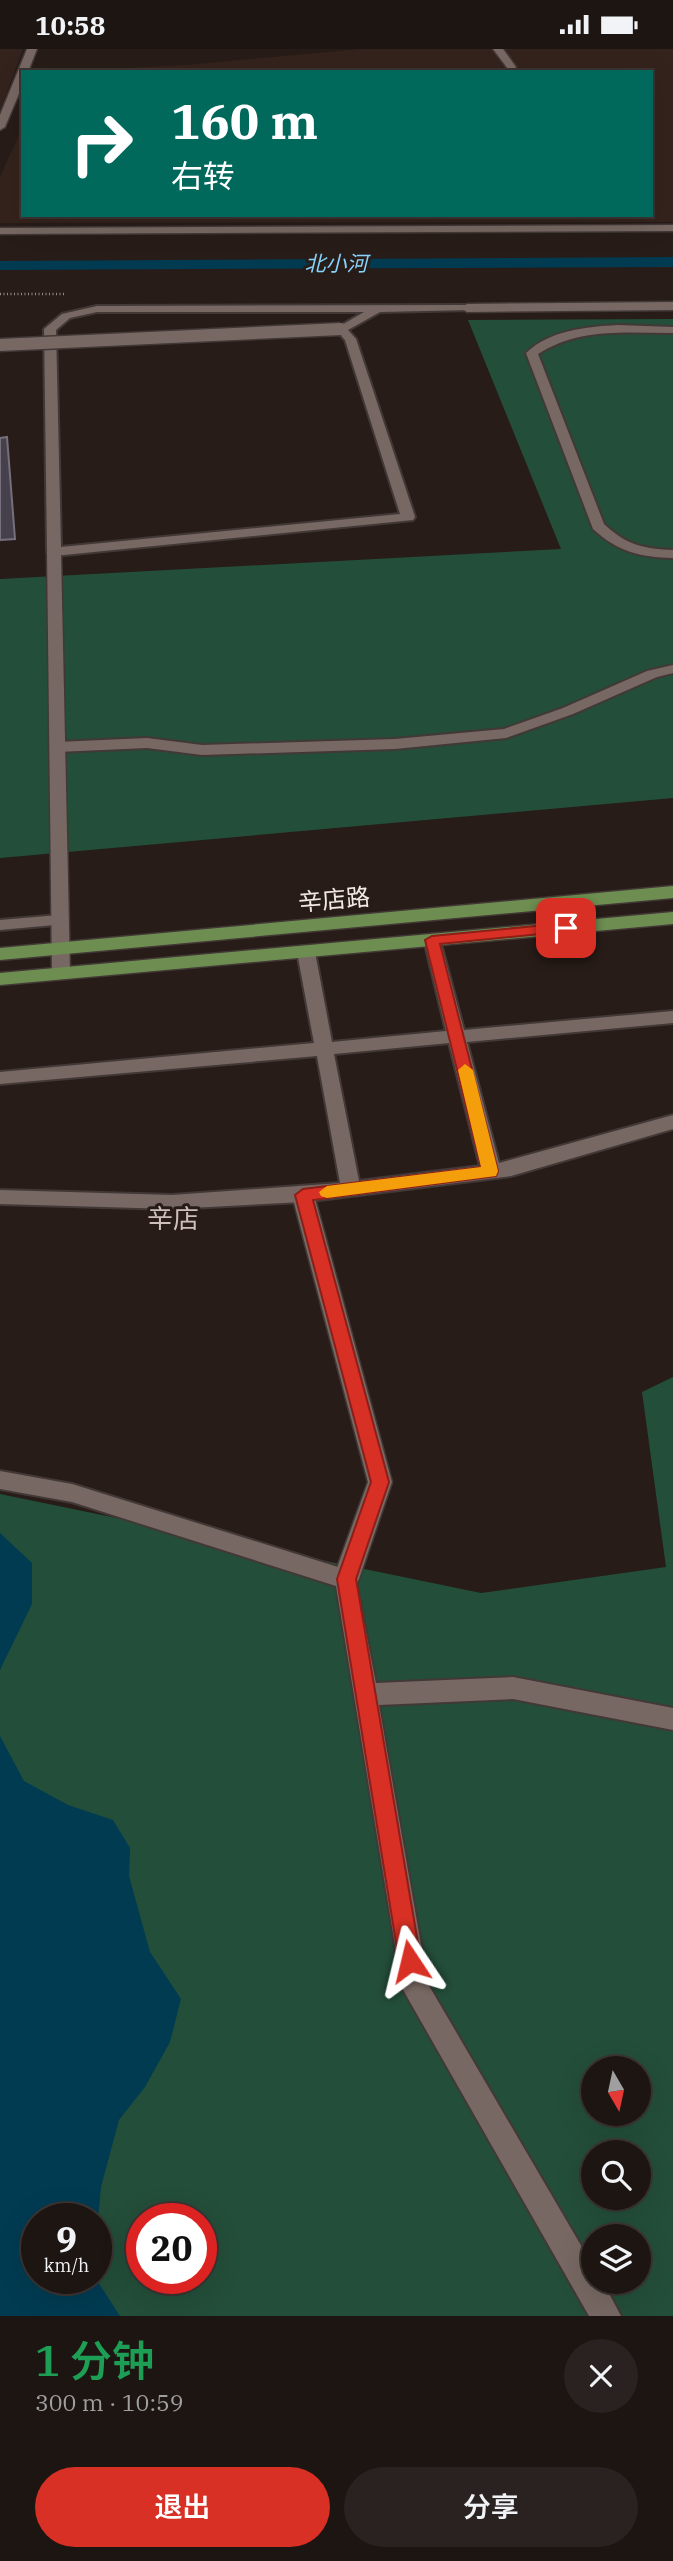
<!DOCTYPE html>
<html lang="zh">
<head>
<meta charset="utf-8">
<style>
	body { margin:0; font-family:"IBM Plex Serif","Noto Sans SC",serif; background:#2a2220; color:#f1f3f6; height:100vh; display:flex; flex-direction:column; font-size:26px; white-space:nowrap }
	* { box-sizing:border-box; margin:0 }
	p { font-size:23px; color:#a09f9f }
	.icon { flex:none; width:38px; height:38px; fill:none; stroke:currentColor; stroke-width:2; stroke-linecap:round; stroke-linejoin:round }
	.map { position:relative; height:2267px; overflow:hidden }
	.side { display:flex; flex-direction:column; background:#1d1512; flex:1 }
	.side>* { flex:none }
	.top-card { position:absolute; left:21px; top:21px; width:632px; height:147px; border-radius:0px; box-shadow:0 7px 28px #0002,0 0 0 2px #3b3432; background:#00695c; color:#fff; overflow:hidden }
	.needle { width:46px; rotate:171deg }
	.tools { position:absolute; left:581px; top:2007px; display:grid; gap:14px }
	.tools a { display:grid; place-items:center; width:70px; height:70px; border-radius:50%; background:#1d1512; box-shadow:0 7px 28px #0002,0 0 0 2px #3b3432; font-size:35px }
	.speed { position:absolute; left:21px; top:2154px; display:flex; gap:14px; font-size:35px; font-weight:700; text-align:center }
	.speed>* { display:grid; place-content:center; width:91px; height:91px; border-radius:50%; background:#1d1512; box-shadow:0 7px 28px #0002,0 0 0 2px #3b3432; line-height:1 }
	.speed small { font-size:18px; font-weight:400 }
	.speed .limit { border:10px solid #d22; background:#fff; color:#111 }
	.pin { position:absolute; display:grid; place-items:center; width:60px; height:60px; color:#fff; margin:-30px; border-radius:14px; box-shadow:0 4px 10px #0006 }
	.me { position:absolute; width:77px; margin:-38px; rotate:350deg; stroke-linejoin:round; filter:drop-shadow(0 0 5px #0008) }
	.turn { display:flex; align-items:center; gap:24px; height:147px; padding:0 35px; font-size:32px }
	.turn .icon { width:91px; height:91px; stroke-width:2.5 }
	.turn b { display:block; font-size:49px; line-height:60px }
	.round { display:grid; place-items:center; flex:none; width:74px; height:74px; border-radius:37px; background:#2a2220 }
	.summary { display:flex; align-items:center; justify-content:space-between; height:119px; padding:0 35px }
	h1 { font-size:42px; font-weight:600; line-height:52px; color:#1e9e55 }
	.primary-button { display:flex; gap:14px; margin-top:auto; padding:14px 35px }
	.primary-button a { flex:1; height:80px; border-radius:42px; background:#d93025; color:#fff; font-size:28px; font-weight:600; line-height:80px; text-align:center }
	.primary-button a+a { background:#2a2220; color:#f1f3f6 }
	.status { display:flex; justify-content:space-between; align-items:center; height:49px; padding:0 35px; background:#1d1512; direction:ltr }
	.status svg { height:19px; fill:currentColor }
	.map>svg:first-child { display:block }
	.built { fill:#34231c }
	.green { fill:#234e3a; fill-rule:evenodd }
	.water { fill:#003b52 }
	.building { fill:#45404b; stroke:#75707c; stroke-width:2 }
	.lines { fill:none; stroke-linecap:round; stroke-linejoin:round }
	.service-casing { stroke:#423836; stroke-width:4 }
	.minor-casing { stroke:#423836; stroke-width:3 }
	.tertiary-casing { stroke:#423836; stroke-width:3 }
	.primary-casing { stroke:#423836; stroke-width:3 }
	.path { stroke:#928885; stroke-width:2.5; stroke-dasharray:1 2.5; stroke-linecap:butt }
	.service { fill:#776863; fill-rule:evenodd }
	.minor { fill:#776863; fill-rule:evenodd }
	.tertiary { fill:#776863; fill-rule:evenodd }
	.primary { fill:#6d8e50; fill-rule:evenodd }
	.service-bridge-casing { stroke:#423836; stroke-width:15; stroke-linecap:butt }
	.service-bridge { stroke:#776863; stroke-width:12 }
	.route { fill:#d93025; stroke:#8d1f18; stroke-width:2 }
	.slow { fill:#f59e0b }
	.labels { text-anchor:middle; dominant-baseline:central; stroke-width:6; stroke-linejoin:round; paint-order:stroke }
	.far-water-label { font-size:21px; font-style:italic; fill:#88d3fa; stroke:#271c18 }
	.street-label { font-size:24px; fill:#f2e9e6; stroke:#271c18 }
	.neighbourhood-label { font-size:26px; fill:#cfbfba; stroke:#271c18 }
</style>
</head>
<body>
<div class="status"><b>10:58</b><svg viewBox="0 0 49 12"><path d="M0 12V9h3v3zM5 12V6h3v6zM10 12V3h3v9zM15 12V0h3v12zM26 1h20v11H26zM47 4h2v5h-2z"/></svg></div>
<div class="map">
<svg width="673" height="2267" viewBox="0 0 673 2267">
	<rect width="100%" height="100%" fill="#271c18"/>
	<g class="built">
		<path d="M0,0H23L0,62Z"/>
		<path d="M360,0H673V173L0,174V128L23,77V166H651V23H47L186,16Z"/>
	</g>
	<g class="green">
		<path d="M673,270V749L0,809V530L561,500L468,271Z"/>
		<path d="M673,1328V2267H0V1445L481,1544L666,1518L642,1343ZM593,2020H639V2065H593ZM593,2104H639V2149H593ZM37,2170H96V2230H37ZM142,2170H201V2230H142ZM593,2188H639V2233H593Z"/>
	</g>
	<g class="water">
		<path d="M673,208V218L0,221V212Z"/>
		<path d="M0,1484L32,1514V1555L0,1621Z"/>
		<path d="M0,1687L24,1732L68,1756L113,1771L130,1799L129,1827L150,1903L181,1950L170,1993L145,2038L119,2071L101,2138L96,2193V2170H37V2230H96L120,2267H0Z"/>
	</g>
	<path class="building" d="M7,388L15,490L0,491V389Z"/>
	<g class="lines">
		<g class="service-casing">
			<g id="service">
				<path d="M467,256L471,257V261L380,263L348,281L356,290L415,468L413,471L54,507L47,503L44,280L62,265L97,257ZM97,263H364L335,280L345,291L400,465L61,498L56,281L70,269Z"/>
				<path d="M618,276L673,278V284C626,284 580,278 538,305L604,475C626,496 644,500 673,501V509C640,508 618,503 593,480L526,304C550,281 586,278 618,276Z"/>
				<path d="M673,616V624L657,628L573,665L506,689L395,700L202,706L147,699L57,703L49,698L57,693L147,689L202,696L395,690L504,680L563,659L647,622Z"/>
				<path d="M59,866L67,871L65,875L0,881V871Z"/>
				<path d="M432,885L440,891L464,981L673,962V974L467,993L499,1114L673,1066V1080L511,1127L303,1153L172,1160L0,1155V1141L172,1146L340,1134L317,1007L0,1035V1023L314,994L297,903L306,897L315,903L332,993L446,982L424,891ZM449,994L480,1117L359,1132L334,1005Z"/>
				<path d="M0,1422L72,1435L354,1523L376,1634L513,1628L673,1659V1681L513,1650L379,1656L428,1935L593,2217V2233H603L621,2267H589L402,1939L336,1537L72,1453L0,1440Z"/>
			</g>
		</g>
		<g class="minor-casing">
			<g id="minor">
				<path d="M27,0H37L28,23H23V35L5,78L0,81V66Z"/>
				<path d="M493,0H503L516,18L514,20H508Z"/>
				<path d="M673,253V261L467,263L461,259L467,255Z"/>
				<path d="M54,499L61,503L70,924L68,928H54L52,924L47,503Z"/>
				<path d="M303,1138L310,1140L314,1146L392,1433L359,1530L355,1538L346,1541L337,1538L333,1530L368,1433L292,1146L296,1140Z"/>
			</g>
		</g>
		<g class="tertiary-casing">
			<path id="tertiary" d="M673,176V182L0,185V179Z"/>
		</g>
		<g class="primary-casing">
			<g id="primary">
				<path d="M673,837V849L0,911V899Z"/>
				<path d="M673,863V875L0,936V924Z"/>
			</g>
		</g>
		<path class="path" d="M0,245H66"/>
		<use href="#service" class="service"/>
		<use href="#minor" class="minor"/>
		<use href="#tertiary" class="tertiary"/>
		<use href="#primary" class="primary"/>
		<g class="service-bridge-casing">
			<path id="service-bridge" d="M0,296L341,280"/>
		</g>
		<use href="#service-bridge" class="service-bridge"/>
	</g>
	<path class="route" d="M566,874L571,876V882L440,895L498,1122L496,1127L313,1151L389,1433L356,1530L421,1912L418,1920L410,1923L403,1920L399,1912L337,1530L371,1433L295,1146L303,1140L481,1118L425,891L432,887Z"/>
	<path class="slow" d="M465,1015L473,1021L498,1122L496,1127L327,1149L321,1147L319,1143L327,1137L481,1118L458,1021Z"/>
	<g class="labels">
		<g class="far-water-label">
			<text x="336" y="214">北小河</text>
		</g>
		<g class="street-label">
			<text transform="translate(334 850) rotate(-5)">辛店路</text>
		</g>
		<g class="neighbourhood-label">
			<text x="173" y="1169">辛店</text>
		</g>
	</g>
</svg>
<div class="tools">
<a><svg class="needle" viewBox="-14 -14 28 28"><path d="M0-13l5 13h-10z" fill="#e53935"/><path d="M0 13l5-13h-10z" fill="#a09f9f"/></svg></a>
<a><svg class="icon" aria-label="search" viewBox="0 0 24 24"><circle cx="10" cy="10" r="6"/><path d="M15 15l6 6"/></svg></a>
<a><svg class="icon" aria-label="layers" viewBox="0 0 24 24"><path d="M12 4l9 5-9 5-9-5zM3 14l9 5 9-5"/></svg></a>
</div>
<div class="speed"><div>9<small>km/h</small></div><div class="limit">20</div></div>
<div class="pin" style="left:566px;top:879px;background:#d93025"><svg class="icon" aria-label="arrive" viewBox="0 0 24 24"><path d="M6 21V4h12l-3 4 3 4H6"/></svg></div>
<svg class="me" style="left:410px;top:1912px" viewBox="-20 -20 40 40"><path d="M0-17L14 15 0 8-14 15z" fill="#d93025" stroke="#fff" stroke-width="4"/></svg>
<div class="top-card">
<div class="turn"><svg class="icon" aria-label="right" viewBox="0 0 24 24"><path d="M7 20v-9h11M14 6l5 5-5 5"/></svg><div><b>160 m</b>右转</div></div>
</div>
</div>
<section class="side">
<div class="summary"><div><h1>1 分钟</h1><p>300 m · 10:59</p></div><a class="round"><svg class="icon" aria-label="close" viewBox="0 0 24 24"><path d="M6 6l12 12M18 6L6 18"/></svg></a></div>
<div class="primary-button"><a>退出</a><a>分享</a></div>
</section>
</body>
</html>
